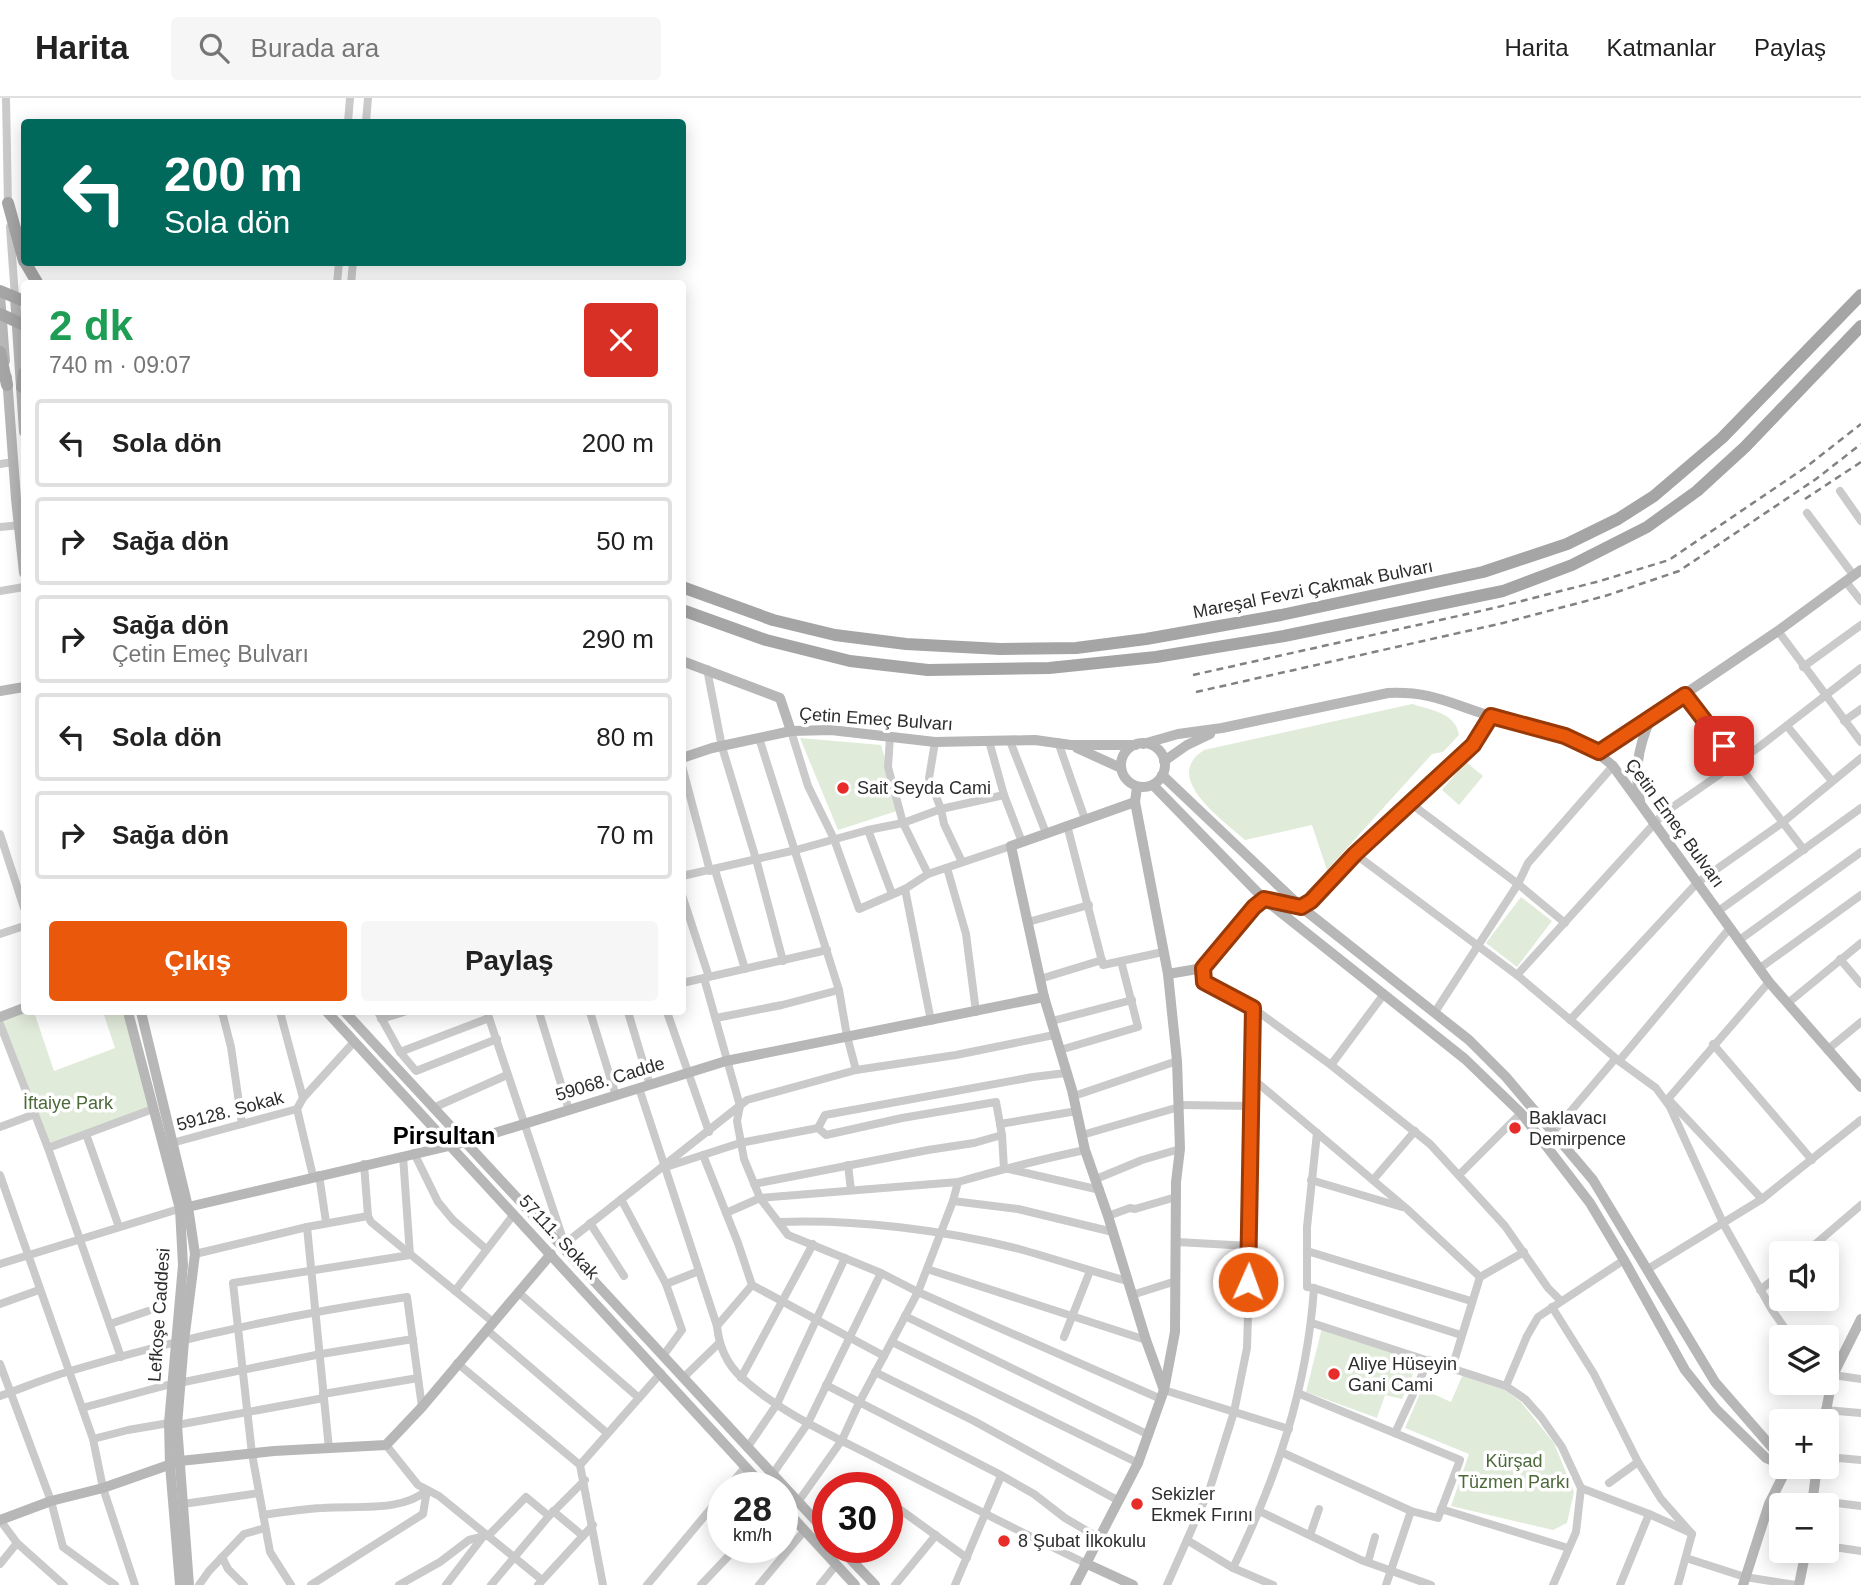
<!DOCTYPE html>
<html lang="tr">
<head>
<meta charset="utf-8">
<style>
	body { margin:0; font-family:Arial,sans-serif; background:#f6f6f6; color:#222; height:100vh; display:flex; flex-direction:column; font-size:26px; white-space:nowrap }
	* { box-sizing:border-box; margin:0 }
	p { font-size:23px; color:#767676 }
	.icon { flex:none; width:38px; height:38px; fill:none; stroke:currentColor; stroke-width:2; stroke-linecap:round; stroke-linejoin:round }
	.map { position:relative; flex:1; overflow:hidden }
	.drawer { position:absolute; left:21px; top:182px; width:665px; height:735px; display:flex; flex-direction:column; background:#fff; border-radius:7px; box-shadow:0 4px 18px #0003 }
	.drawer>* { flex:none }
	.banner { position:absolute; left:21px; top:21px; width:665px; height:147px; border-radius:7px; box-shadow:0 4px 18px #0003; background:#00695c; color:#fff; overflow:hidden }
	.controls { position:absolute; left:1769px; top:1143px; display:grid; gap:14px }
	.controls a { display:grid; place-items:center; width:70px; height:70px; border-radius:7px; background:#fff; box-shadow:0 4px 18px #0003; font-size:35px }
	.speed { position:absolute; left:707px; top:1374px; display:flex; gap:14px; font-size:35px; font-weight:700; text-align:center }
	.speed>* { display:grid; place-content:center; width:91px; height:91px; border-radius:50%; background:#fff; box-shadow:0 4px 18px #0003; line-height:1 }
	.speed small { font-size:18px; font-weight:400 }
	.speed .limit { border:10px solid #d22; background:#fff; color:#111 }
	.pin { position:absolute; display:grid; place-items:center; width:60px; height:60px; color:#fff; margin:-30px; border-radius:14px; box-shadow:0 4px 10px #0006 }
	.me { position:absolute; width:77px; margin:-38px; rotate:2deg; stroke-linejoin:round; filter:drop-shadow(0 0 5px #0008) }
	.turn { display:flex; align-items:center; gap:24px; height:147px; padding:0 28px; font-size:32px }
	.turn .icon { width:91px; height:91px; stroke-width:2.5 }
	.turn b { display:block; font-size:49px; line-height:60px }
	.round { display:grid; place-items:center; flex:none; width:74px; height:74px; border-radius:7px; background:#f6f6f6 }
	.summary { display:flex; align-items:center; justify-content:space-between; height:119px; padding:0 28px }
	h1 { font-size:42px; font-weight:800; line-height:52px; color:#1e9e55 }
	.cta { display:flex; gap:14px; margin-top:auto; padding:14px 28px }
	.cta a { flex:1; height:80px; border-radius:7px; background:#ea580c; color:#fff; font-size:28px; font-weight:800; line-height:80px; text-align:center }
	.cta a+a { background:#f6f6f6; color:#222 }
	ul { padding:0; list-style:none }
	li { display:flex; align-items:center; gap:21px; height:88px; margin:0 14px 10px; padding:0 14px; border:4px solid #e0e0e0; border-radius:7px }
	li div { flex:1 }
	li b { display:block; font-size:26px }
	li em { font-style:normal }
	header { display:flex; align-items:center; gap:42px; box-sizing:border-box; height:98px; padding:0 35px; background:#fff; border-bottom:2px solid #e0e0e0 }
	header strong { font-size:33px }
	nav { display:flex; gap:38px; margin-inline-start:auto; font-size:24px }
	.search { width:490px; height:63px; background:#f6f6f6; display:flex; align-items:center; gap:18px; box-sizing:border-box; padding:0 24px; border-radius:7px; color:#767676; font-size:26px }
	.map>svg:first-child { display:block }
	.green { fill:#e1ebda }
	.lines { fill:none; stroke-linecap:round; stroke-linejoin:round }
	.street { stroke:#cacaca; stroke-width:8 }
	.secondary { stroke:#b7b7b7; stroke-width:10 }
	.primary { stroke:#a5a5a5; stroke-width:12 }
	.rail { stroke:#828282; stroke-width:2.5; stroke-dasharray:7 5; stroke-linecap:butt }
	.route-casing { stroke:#983908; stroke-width:18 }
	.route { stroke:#ea580c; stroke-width:12 }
	.poi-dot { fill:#e82c2a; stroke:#fff; stroke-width:2.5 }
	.labels { text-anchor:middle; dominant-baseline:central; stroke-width:7; stroke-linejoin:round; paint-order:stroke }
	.street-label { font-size:18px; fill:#2d2d2d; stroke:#fff }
	.poi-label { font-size:18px; fill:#2d2d2d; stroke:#fff; text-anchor:start }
	.park-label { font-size:18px; fill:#4c693a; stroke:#fff }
	.district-label { font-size:24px; font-weight:bold; fill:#000; stroke:#fff }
</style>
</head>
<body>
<header>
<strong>Harita</strong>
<div class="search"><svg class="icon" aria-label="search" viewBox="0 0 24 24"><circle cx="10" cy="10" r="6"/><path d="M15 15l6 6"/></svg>Burada ara</div>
<nav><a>Harita</a><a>Katmanlar</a><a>Paylaş</a></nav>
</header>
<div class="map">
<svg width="1861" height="1487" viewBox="0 0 1861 1487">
	<rect width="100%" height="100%" fill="#fff"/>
	<g class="green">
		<path d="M1412,606C1431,612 1456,615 1459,637L1443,654L1432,656L1327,772L1312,727L1245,742C1228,726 1176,690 1192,664C1194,659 1200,655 1204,652Z"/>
		<path d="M800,640L881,647L900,712L838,732Z"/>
		<path d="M1466,664L1483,678L1459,707L1442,692Z"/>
		<path d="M1521,799L1552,823L1517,869L1486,845Z"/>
		<path d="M24,914H34L54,973L115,950L103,914H128L153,1011L48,1050L0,919Z"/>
		<path d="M1322,1230L1420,1260L1402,1301L1385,1297L1377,1320L1306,1294Z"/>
		<path d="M1463,1276L1501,1289L1521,1304L1554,1345L1574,1394L1567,1425L1553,1432L1451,1408L1469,1356L1405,1330L1422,1291L1451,1304Z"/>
	</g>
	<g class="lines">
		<g class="street">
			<path d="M6,0L8,109"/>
			<path d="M348,24L350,0"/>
			<path d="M366,24L368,0"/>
			<path d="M10,129L15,199"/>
			<path d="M337,186L339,164"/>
			<path d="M351,186L353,164"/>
			<path d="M0,366L13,364"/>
			<path d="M1840,393L1861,423"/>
			<path d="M1807,415L1854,478"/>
			<path d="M0,429L21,427"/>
			<path d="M1846,484L1861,503"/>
			<path d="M0,493L24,489"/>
			<path d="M1778,533L1861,644"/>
			<path d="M1803,569L1861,527"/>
			<path d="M707,571L722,649L756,761L783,863"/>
			<path d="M1685,597L1804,752"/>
			<path d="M1844,623L1861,611"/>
			<path d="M1787,628L1832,683"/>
			<path d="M791,633L808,688L834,741L859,811L905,791L928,776L1011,748"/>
			<path d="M890,639L888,669L903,725L928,776"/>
			<path d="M759,640L839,892L847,938L856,972"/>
			<path d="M989,643L1004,697L1022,744"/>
			<path d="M1010,643L1046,735"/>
			<path d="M935,644L929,680L941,711L944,726L962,764"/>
			<path d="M1058,644L1085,721"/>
			<path d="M682,668L710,773"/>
			<path d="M1410,705L1518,786L1565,825"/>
			<path d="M1067,727L1103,867L1163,854"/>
			<path d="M868,732L892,796"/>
			<path d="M0,736L24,810"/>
			<path d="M1355,756L1517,877L1619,963L1729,831"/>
			<path d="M947,770L966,836L976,914"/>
			<path d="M715,772L745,871"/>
			<path d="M682,778L796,752L868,732L903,725L941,711L1004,697"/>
			<path d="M905,791L931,923"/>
			<path d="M682,797L709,879"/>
			<path d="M1717,814L1861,710"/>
			<path d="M1028,824L1089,807"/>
			<path d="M0,836L24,828"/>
			<path d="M1738,843L1861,754"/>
			<path d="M1840,861L1861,886"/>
			<path d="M1203,870L1204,884L1253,910L1331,967L1430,1046L1505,1128L1548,1190L1561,1203"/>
			<path d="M1760,870L1861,797"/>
			<path d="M1517,877L1664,715L1759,649L1861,570"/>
			<path d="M704,880L740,1008L737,1023L744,1061L760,1100L788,1137L881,1175L918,1194L1161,1301"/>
			<path d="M1040,881L1102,862"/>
			<path d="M682,885L827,852"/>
			<path d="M1788,905L1861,845"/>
			<path d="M222,914L231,949L242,1026"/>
			<path d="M280,914L303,1000L297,1011L313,1078"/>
			<path d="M378,914L400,954L416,973L497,941"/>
			<path d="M487,914L562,1138V1148"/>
			<path d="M539,914L569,1012"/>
			<path d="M590,914L616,998"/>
			<path d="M628,914L650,987"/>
			<path d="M667,914L709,1034"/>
			<path d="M1435,914L1518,786L1528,765L1613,668"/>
			<path d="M716,920L782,907L839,892"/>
			<path d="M381,921L404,914"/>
			<path d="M1570,922L1697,785L1782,725L1861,660"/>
			<path d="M1052,923L1132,902"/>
			<path d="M0,926L48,1050L121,1259"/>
			<path d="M1713,946L1812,1062"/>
			<path d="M1060,952L1138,929L1121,863"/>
			<path d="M1827,952L1861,924"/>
			<path d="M400,954L489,920"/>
			<path d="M1619,963L1656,990L1670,1009L1724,1127L1772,1212L1791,1239"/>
			<path d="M1331,967L1384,896"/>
			<path d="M1253,981L1407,1111L1480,1179"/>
			<path d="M639,990L717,1228C719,1248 726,1265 741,1279C779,1314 829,1336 874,1359C944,1395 1014,1431 1085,1465"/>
			<path d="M1074,998L1177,963"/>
			<path d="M303,1000L354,944"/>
			<path d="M1668,1001L1769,884"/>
			<path d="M1671,1004L1762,1101"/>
			<path d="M1179,1007L1251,1008"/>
			<path d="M433,1010L507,977"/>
			<path d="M1000,1026L1077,1013"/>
			<path d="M0,1029L35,1016"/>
			<path d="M818,1030L825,1017L1033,979L1066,975"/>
			<path d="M818,1030L826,1037L902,1020L996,1004L1002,1037L1004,1071"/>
			<path d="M1554,1033L1615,961"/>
			<path d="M86,1036L119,1129"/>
			<path d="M1082,1037L1179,1009"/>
			<path d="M172,1045L297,1011"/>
			<path d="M48,1050L153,1011"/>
			<path d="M414,1055L438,1104L453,1122L486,1151"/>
			<path d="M703,1057L738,1145L752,1187L884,1258"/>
			<path d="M364,1066L368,1118L371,1124L493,1224"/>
			<path d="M848,1067L851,1092"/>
			<path d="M669,1068L740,1045L818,1030"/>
			<path d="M1009,1071L1100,1092"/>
			<path d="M0,1077L93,1341L103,1390L135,1487"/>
			<path d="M319,1077L326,1124"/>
			<path d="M1459,1077L1521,1015"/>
			<path d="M1096,1081L1142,1062L1180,1051"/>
			<path d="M1311,1082L1402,1109"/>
			<path d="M1373,1082L1415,1033"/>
			<path d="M754,1086L928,1052L974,1045L1002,1037"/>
			<path d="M621,1101L666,1186L682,1232L663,1258"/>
			<path d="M953,1103L1018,1111L1113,1134"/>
			<path d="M726,1115L760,1100L958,1084"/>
			<path d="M1108,1118L1130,1110L1135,1111L1176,1099"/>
			<path d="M779,1124C855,1121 945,1132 1019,1151C1055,1161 1091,1173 1127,1183"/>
			<path d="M590,1125L624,1178"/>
			<path d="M307,1129L329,1351"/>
			<path d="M1177,1144L1250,1148"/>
			<path d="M562,1148L747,1002L856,972L956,957L1054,937"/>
			<path d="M1307,1153L1471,1203"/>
			<path d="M1805,1155L1861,1107"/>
			<path d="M195,1156L307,1129L368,1118"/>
			<path d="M0,1166L182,1110"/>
			<path d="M927,1171L1146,1242"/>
			<path d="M1648,1171L1762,1101L1861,1022"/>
			<path d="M666,1186L699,1173"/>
			<path d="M1314,1190L1461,1237"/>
			<path d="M1760,1192L1782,1175"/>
			<path d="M455,1193L514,1116"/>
			<path d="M518,1194L639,1300"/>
			<path d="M1132,1197L1176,1183"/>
			<path d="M0,1206L39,1192"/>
			<path d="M1552,1209L1594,1276L1638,1364L1661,1401L1692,1436"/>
			<path d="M905,1218L1149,1337"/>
			<path d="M1312,1225L1506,1288L1525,1301L1541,1319L1562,1349L1581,1390L1576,1434L1553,1487"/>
			<path d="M110,1226L148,1213"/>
			<path d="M717,1228L752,1187"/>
			<path d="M487,1232L607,1335"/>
			<path d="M1064,1239L1090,1173"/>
			<path d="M892,1244L1138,1365"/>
			<path d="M457,1265L580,1367L603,1487"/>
			<path d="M0,1266L51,1403L63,1449L115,1487"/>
			<path d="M1452,1270L1480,1179L1524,1154"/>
			<path d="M1827,1273L1833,1277L1861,1281"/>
			<path d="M875,1274L974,1323L1119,1403"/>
			<path d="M683,1280L718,1246"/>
			<path d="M741,1280L813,1146"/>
			<path d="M179,1285L321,1256L413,1241"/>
			<path d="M826,1287L997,1375L1034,1396L1065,1420L1099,1440"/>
			<path d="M1506,1288L1527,1238L1538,1219L1624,1162"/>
			<path d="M1164,1292L1289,1331"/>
			<path d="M323,1296L418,1280"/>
			<path d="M0,1298C23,1290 46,1280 70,1273C180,1240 294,1216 407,1199L422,1309"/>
			<path d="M82,1310L171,1286"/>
			<path d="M1825,1312L1861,1315"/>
			<path d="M177,1327L324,1300"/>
			<path d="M1395,1335L1429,1262"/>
			<path d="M93,1341L128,1332L169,1325"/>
			<path d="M386,1347L418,1387L439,1398L542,1482"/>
			<path d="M747,1350L777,1306L845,1160"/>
			<path d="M1281,1354L1411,1413L1438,1420L1460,1362L1300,1296"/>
			<path d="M1827,1359L1861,1362"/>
			<path d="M580,1367L661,1275"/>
			<path d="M772,1377L808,1325L881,1175"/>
			<path d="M1609,1385L1638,1364"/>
			<path d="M728,1390L746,1368"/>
			<path d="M857,1390L860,1385L868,1390"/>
			<path d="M1581,1390L1649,1416L1689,1434"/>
			<path d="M887,1402L967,1460"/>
			<path d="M1813,1402L1861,1408"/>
			<path d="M798,1404L842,1342L859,1305L918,1194L953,1103L958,1084C1000,1072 1042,1061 1085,1052"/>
			<path d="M183,1406L259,1395"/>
			<path d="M1441,1411L1568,1450"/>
			<path d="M553,1413L583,1438"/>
			<path d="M1259,1413L1361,1462L1431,1487"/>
			<path d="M263,1417C283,1414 303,1411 322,1410C355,1407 401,1415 427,1392"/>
			<path d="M0,1422L17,1445L64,1487"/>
			<path d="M1310,1437L1319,1411"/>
			<path d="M1187,1442L1233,1470L1273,1487"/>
			<path d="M1827,1448L1861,1453"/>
			<path d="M222,1459L228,1471L244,1487"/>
			<path d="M1686,1460L1745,1479L1796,1487"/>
			<path d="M1368,1464L1375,1439"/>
			<path d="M0,1466L17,1445"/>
			<path d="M1233,1470C1277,1379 1307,1291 1314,1190L1307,1189V1129L1317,1035"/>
			<path d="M199,1487L209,1473L244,1436L265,1430"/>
			<path d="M291,1487L270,1454L252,1356L233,1185L410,1157L403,1058"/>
			<path d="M311,1487L423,1416L427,1392"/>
			<path d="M399,1487L440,1464L469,1442L489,1437L526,1399L549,1418"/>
			<path d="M446,1487L482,1440"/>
			<path d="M491,1487L549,1418L585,1382"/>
			<path d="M538,1487L593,1427"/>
			<path d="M647,1487L723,1396"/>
			<path d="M701,1487L737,1449"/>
			<path d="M759,1487L805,1432"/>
			<path d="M820,1487L836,1467"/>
			<path d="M895,1487L936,1437"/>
			<path d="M955,1487L1001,1378"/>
			<path d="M1167,1487L1210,1390L1234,1314L1247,1250L1252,1087L1253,910"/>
			<path d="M1386,1487L1411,1413"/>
			<path d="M1620,1487L1649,1416"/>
			<path d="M1678,1487L1692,1436"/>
		</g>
		<g class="secondary">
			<path d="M0,197L5,263"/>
			<path d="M15,199L24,334"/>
			<path d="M7,279L16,401L24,475"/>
			<path d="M682,563L780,600L791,633"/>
			<path d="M0,593L24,589"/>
			<circle cx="1143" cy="667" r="22"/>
			<path d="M1143,646L1178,636L1222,630L1388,595C1434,593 1452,607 1494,619C1536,631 1580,637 1613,668L1769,884L1861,989"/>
			<path d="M1077,650L1121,670"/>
			<path d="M1599,654L1778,533L1861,472"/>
			<path d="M682,660L712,650L791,633L831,632L935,644L1035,642L1071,647H1136"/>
			<path d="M1164,663L1187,647L1210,636"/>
			<path d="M1162,677L1301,809L1469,942L1506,979L1593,1082L1715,1284L1782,1361"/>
			<path d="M1153,687L1264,801L1465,961L1521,1015L1590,1105L1624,1162L1685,1272L1716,1311L1766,1360L1782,1367"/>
			<path d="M1640,703C1633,674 1639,646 1651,620"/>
			<path d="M1135,704L1011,748L1044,899L1072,992L1085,1052L1108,1118L1146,1242L1164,1292"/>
			<path d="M1168,876L1203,870L1253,809L1264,801L1301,809L1311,803L1355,756L1473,647L1491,618"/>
			<path d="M128,914L180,1111L183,1167L169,1325L170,1367L180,1487"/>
			<path d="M141,914L188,1109L195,1156L184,1243L177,1327L189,1487"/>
			<path d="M327,914L765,1390"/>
			<path d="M345,914L828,1436"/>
			<path d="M0,919L24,910"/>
			<path d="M188,1109L466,1044L726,963L1044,899"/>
			<path d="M1824,1323L1833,1277L1861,1221"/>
			<path d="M1785,1368L1817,1371"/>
			<path d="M1812,1407L1817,1368"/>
			<path d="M782,1408L855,1487"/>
			<path d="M0,1422L51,1403L103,1390L180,1363L274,1353L386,1347L422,1309L551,1156"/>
			<path d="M839,1449L875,1487"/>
			<path d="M1085,1465L1133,1487"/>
			<path d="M1075,1487L1138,1365L1164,1292L1175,1234L1176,1084L1180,1051L1177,963L1168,876L1135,704L1137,689"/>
			<path d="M1743,1487L1769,1406L1787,1370"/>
			<path d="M1799,1487L1806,1452"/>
		</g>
		<g class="primary">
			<path d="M8,105L24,163"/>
			<path d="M25,164L38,186"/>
			<path d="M0,193L24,203"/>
			<path d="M0,216L24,227"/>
			<path d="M0,254L7,287"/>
			<path d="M22,289L24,275"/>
			<path d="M682,489L773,522L835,537L906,546L1000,551L1076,550L1146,541L1281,517L1483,474L1567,446L1618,421L1654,398L1722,340L1861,197"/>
			<path d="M682,512L766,542L850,563L928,572L1049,570L1156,559L1284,538L1503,493L1572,467L1647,429L1697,393L1745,349L1861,228"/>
		</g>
		<g class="rail">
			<path d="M1805,401L1861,364"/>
			<path d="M1193,577L1494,510L1600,483L1669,462L1806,369L1861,326"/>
			<path d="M1196,594L1503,525L1605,498L1679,473L1816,381L1861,346"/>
		</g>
	</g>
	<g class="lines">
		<g class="route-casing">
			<path id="route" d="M1248,1184L1253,910L1204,884L1203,870L1254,809L1264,801L1301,809L1311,803L1355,756L1473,647L1491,618L1565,638L1599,654L1685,597L1724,648"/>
		</g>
		<use href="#route" class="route"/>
	</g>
	<g class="poi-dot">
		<circle cx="843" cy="690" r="7"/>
		<circle cx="1515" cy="1030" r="7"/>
		<circle cx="1334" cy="1276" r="7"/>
		<circle cx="1137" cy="1406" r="7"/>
		<circle cx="1004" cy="1443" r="7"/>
	</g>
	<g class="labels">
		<g class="street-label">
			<text transform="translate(1313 491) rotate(-11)">Mareşal Fevzi Çakmak Bulvarı</text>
			<text transform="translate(876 621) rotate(4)">Çetin Emeç Bulvarı</text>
			<text transform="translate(1675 725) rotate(54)">Çetin Emeç Bulvarı</text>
			<text transform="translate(610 981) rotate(-17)">59068. Cadde</text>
			<text transform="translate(230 1013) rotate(-15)">59128. Sokak</text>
			<text transform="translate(559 1139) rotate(47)">57111. Sokak</text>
			<text transform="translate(159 1217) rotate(-86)">Lefkoşe Caddesi</text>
		</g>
		<g class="poi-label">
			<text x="857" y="690">Sait Seyda Cami</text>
			<text x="1529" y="1020">Baklavacı<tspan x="1529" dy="21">Demirpence</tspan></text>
			<text x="1348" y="1266">Aliye Hüseyin<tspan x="1348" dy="21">Gani Cami</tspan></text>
			<text x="1151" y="1396">Sekizler<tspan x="1151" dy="21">Ekmek Fırını</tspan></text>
			<text x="1018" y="1443">8 Şubat İlkokulu</text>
		</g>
		<g class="park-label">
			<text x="68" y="1005">İftaiye Park</text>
			<text x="1514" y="1363">Kürşad<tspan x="1514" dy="21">Tüzmen Parkı</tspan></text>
		</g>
		<g class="district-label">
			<text x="444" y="1037">Pirsultan</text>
		</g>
	</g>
</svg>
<div class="controls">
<a><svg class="icon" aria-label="sound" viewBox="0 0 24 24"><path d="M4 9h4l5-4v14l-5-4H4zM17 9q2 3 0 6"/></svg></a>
<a><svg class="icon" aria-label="layers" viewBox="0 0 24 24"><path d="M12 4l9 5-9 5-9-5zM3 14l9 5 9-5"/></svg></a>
<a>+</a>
<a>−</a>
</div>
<div class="speed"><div>28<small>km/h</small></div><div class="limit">30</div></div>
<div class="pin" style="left:1724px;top:648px;background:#d93025"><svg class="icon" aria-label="arrive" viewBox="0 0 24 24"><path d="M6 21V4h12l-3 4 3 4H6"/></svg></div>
<svg class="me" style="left:1248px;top:1184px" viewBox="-20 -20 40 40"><circle r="17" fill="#ea580c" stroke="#fff" stroke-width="3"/><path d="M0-11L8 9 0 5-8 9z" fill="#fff"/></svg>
<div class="banner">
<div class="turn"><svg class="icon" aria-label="left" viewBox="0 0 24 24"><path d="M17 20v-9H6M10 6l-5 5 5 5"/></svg><div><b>200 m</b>Sola dön</div></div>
</div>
<section class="drawer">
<div class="summary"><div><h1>2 dk</h1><p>740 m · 09:07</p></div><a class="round" style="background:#d93025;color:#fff"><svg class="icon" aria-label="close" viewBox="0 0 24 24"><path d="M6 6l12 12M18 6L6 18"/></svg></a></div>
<ul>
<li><svg class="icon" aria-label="left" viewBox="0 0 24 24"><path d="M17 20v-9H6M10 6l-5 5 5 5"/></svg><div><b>Sola dön</b></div><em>200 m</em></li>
<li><svg class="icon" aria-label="right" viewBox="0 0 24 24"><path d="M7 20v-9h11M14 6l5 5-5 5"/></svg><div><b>Sağa dön</b></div><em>50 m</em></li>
<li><svg class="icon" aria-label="right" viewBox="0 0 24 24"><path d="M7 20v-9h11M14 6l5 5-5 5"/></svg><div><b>Sağa dön</b><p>Çetin Emeç Bulvarı</p></div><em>290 m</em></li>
<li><svg class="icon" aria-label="left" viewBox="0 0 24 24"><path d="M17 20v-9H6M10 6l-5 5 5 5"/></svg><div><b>Sola dön</b></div><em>80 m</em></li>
<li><svg class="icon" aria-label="right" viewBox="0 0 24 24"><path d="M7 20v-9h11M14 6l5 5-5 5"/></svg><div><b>Sağa dön</b></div><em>70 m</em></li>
</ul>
<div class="cta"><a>Çıkış</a><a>Paylaş</a></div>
</section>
</div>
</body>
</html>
